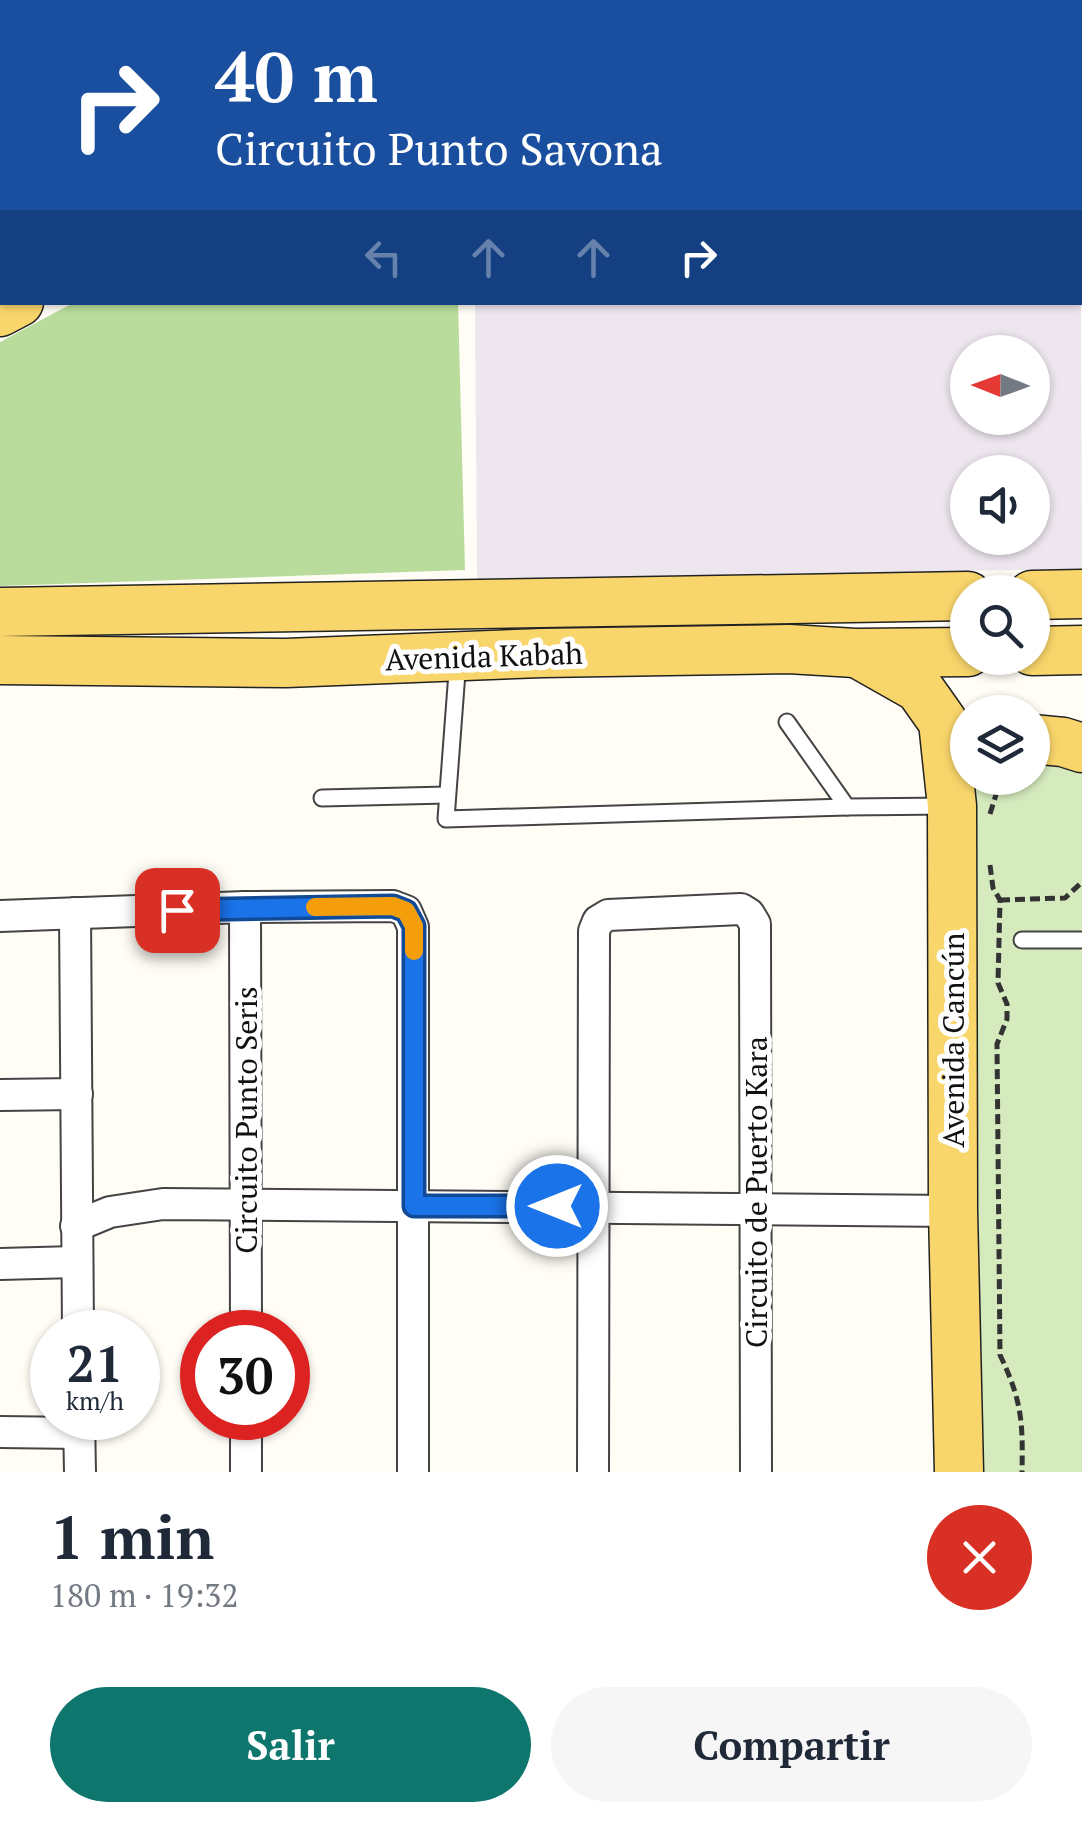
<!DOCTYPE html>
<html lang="es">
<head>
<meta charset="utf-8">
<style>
	body { margin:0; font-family:"PT Serif",serif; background:#f6f6f7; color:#1f2937; height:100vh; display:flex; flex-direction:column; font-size:38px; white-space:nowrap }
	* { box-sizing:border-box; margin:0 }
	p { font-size:32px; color:#747a83 }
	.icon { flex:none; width:55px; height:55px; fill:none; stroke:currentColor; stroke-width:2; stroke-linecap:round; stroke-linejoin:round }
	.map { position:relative; height:1472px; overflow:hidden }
	.drawer { display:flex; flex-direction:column; background:#fff; flex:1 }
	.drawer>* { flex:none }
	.guide { position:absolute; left:0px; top:0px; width:1082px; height:305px; box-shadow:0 2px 8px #0004; background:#1a4fa0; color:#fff; overflow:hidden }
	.needle { width:65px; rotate:271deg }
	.tools { position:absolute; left:950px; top:335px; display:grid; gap:20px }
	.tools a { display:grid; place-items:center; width:100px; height:100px; border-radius:50%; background:#fff; box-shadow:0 2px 8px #0004; font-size:50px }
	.speed { position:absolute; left:30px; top:1310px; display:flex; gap:20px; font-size:50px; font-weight:700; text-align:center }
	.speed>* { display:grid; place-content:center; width:130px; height:130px; border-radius:50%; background:#fff; box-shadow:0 2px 8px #0004; line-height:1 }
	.speed small { font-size:25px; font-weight:400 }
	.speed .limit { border:15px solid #d22; background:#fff; color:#111 }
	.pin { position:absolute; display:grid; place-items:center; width:85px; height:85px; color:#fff; margin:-42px; border-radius:20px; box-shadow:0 5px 15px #0006 }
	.me { position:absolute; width:110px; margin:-55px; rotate:270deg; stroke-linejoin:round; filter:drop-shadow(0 0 8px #0008) }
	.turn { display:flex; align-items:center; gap:35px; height:210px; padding:0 50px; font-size:45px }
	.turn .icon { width:130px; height:130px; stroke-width:2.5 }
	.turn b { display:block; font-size:70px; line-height:85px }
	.lanes { display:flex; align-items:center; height:95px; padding:0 50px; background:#0003; justify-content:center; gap:50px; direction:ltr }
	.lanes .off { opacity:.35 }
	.round { display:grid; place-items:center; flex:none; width:105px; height:105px; border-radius:52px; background:#f6f6f7 }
	.summary { display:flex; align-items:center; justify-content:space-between; height:170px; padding:0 50px }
	h1 { font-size:60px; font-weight:800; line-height:75px }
	.action { display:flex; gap:20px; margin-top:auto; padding:20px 50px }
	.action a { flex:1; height:115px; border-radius:60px; background:#0f766e; color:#fff; font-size:40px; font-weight:800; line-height:115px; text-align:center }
	.action a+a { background:#f6f6f7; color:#1f2937 }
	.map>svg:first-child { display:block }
	.industrial { fill:#eee6ef; fill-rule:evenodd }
	.green { fill:#d5ebbd }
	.forest { fill:#b9dc9c }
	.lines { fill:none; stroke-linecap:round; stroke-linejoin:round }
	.lane-casing { stroke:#444; stroke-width:19 }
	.street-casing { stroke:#444; stroke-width:34 }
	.secondary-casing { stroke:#333; stroke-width:46 }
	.primary-casing { stroke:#222; stroke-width:51 }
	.path { stroke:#333; stroke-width:5; stroke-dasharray:10 5; stroke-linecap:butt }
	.lane { stroke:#fff; stroke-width:15 }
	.street { stroke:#fff; stroke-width:30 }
	.secondary { stroke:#fff6b0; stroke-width:42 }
	.primary { stroke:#f9d66b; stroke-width:48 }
	.route-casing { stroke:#114b97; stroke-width:25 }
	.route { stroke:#1a73e8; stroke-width:18 }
	.slow { stroke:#f59e0b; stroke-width:18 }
	.labels { text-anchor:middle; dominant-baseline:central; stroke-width:10; stroke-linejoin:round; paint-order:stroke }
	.street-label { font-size:30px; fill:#111; stroke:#fff }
</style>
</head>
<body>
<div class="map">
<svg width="1082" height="1472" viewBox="0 0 1082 1472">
	<rect width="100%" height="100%" fill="#fffdf5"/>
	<path class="industrial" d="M1080,78L1082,569L477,579L475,303L1080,302ZM968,352H1032V418H968ZM968,472H1032V538H968Z"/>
	<path class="green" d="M1033,742L1082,750V1472H961L970,778H1032Z"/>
	<path class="forest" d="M75,302L458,303L465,570L0,586V342Z"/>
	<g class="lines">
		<g class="lane-casing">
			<g id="lane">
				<path d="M458,659L446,819L847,807"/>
				<path d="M787,722L847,807L949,806"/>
				<path d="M322,798L447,795"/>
				<path d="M1022,940H1082"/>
			</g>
		</g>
		<g class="street-casing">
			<g id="street">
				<path d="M245,907L246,1332"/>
				<path d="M75,913L78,1332"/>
				<path d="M0,916L245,907L393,906L406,911L413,927V1472"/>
				<path d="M0,1095L77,1094"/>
				<path d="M76,1226L110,1212L163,1204L953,1211"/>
				<path d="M0,1264L76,1262"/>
				<path d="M79,1418L80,1472"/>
				<path d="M246,1418V1472"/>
				<path d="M0,1432L80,1433"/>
				<path d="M593,1472L594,931L598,921L608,915L741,909L749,914L755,924L756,1472"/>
			</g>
		</g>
		<g class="secondary-casing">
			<path id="secondary" d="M469,2L472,0"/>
		</g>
		<g class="primary-casing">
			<g id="primary">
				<path d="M519,2L526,0"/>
				<path d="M661,2L673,0"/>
				<path d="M0,263L2,262"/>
				<path d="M0,312L19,302"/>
				<path d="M1032,595L1082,594"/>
				<path d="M0,612L968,596"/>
				<path d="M1032,651L1082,650"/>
				<path d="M859,654L919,688L943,722L952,806L953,1211L959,1472"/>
				<path d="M0,660L286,663L542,653L789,649L855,653L968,652"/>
				<path d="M1032,739L1063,742L1082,748"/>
			</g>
		</g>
		<g class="path">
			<path d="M990,814L998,788L1009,778"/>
			<path d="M990,865L993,888L1000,900L998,983L1007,1004V1019L997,1044L1000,1355C1022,1401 1023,1422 1022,1472"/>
			<path d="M1000,900L1065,898L1082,882"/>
		</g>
		<use href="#lane" class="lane"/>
		<use href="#street" class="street"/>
		<use href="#secondary" class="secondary"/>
		<use href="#primary" class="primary"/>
	</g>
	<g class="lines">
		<g class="route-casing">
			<path id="route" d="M177,910L393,906L406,911L414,926V1206H557"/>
		</g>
		<use href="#route" class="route"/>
		<path class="slow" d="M315,907L393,906L406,911L414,926V951"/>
	</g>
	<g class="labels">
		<g class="street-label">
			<text transform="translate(484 656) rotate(-2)">Avenida Kabah</text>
			<text transform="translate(953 1040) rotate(-90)">Avenida Cancún</text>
			<text transform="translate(246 1120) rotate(-90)">Circuito Punto Seris</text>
			<text transform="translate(756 1192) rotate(-90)">Circuito de Puerto Kara</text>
		</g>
	</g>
</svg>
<div class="tools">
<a><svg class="needle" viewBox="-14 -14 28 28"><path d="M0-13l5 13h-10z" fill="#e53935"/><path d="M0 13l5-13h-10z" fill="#747a83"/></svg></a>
<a><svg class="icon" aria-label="sound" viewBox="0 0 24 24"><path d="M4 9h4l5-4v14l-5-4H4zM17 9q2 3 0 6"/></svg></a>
<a><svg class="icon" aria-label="search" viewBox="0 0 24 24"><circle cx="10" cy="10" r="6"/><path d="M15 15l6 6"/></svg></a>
<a><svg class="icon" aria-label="layers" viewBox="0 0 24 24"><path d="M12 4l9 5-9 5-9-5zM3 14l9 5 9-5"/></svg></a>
</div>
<div class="speed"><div>21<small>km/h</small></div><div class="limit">30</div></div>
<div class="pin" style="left:177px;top:910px;background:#d93025"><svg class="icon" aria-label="arrive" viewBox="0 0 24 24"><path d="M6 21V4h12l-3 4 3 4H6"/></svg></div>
<svg class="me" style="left:557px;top:1206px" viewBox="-20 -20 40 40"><circle r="17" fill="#1a73e8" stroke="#fff" stroke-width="3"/><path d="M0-11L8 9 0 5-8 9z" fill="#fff"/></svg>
<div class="guide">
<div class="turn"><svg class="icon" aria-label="right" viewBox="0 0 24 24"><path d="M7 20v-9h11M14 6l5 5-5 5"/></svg><div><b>40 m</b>Circuito Punto Savona</div></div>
<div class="lanes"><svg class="icon off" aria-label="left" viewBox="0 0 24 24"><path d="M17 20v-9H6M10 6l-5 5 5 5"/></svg><svg class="icon off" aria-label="ahead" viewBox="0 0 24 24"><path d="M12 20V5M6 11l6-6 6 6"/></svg><svg class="icon off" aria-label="ahead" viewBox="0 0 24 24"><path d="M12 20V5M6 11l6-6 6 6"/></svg><svg class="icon" aria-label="right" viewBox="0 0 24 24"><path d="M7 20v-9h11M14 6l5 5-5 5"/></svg></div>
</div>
</div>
<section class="drawer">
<div class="summary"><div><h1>1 min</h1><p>180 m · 19:32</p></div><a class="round" style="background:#d93025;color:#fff"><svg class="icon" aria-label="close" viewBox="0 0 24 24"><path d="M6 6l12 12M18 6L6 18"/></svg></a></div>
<div class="action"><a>Salir</a><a>Compartir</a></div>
</section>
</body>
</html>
